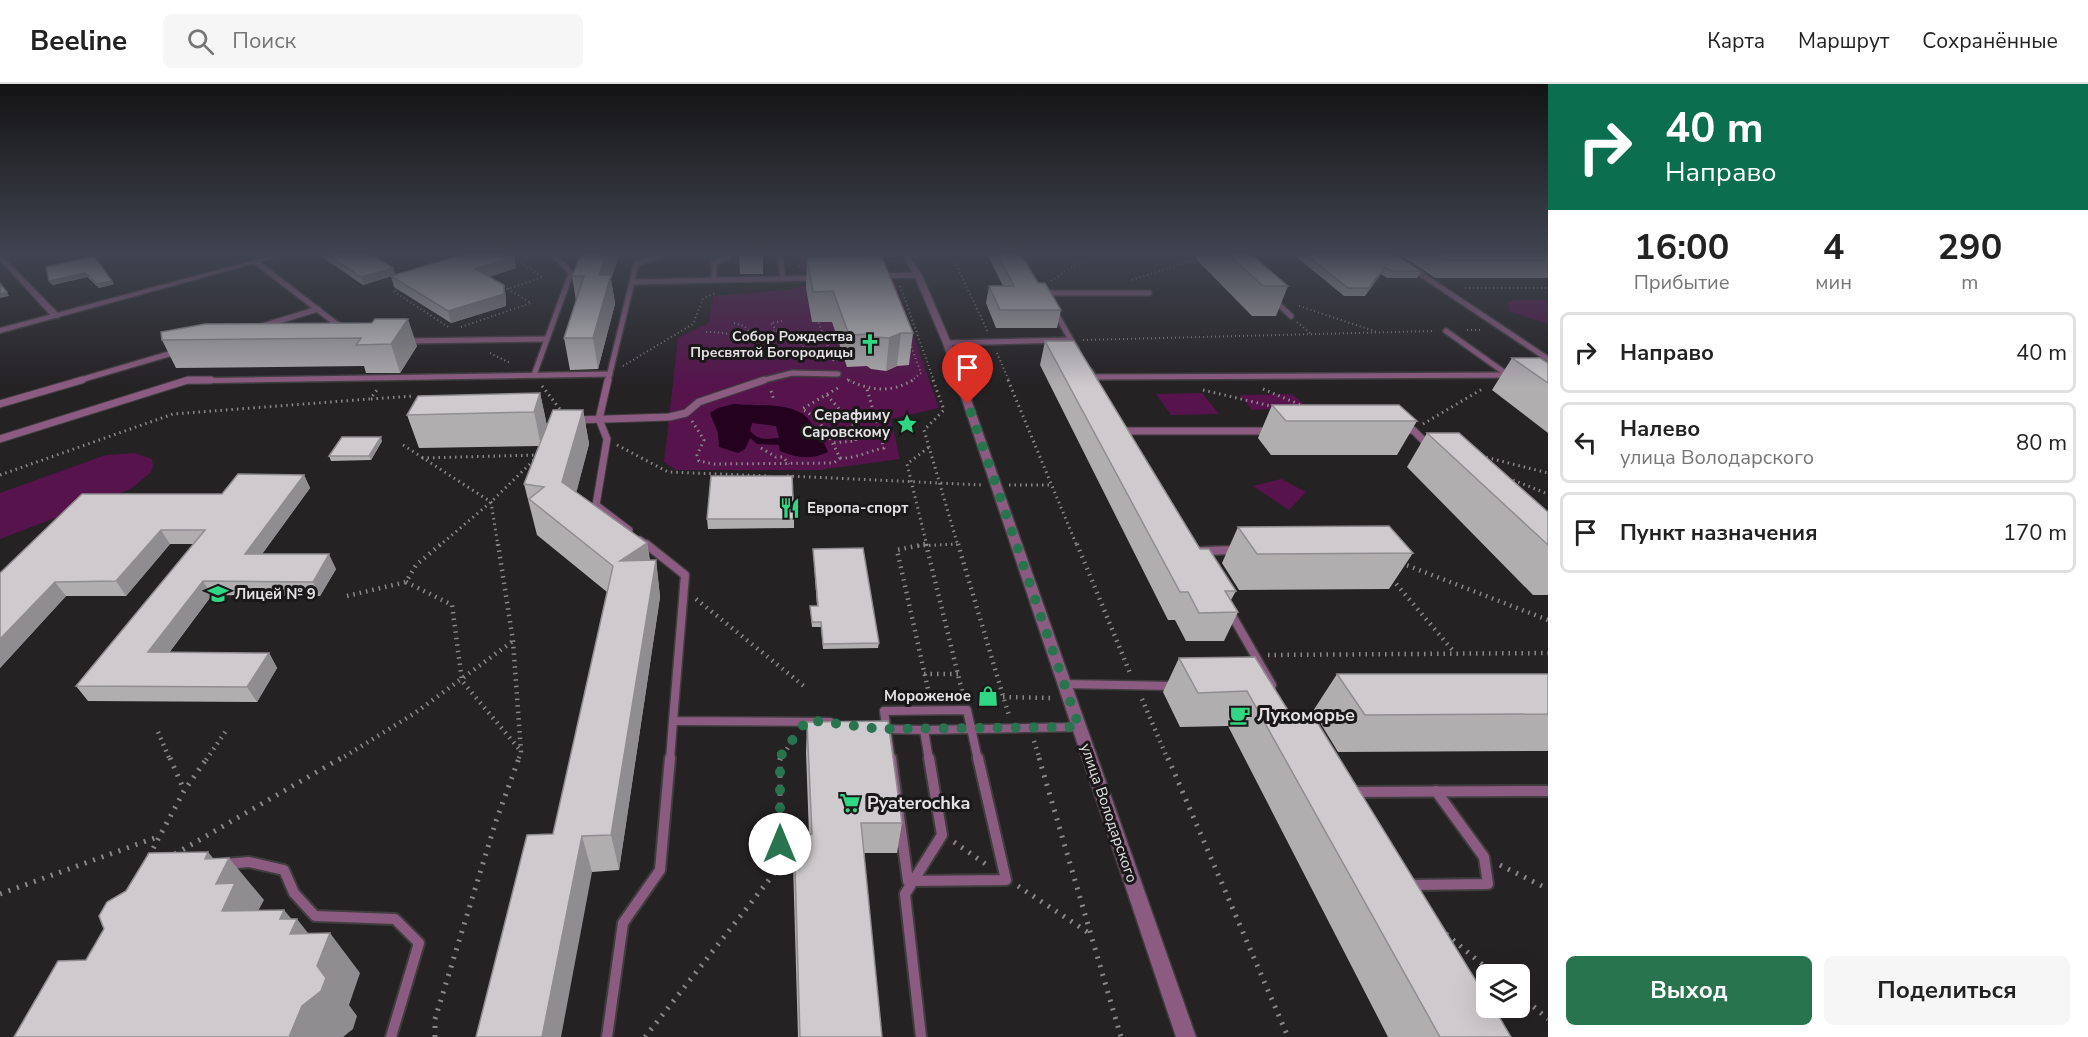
<!DOCTYPE html>
<html lang="ru">
<head>
<meta charset="utf-8">
<style>
	body { margin:0; font-family:"Nunito Sans",sans-serif; background:#f6f6f6; color:#222; height:100vh; display:flex; flex-direction:column; font-size:22px; white-space:nowrap }
	* { box-sizing:border-box; margin:0 }
	p { font-size:20px; color:#767676 }
	.icon { flex:none; width:33px; height:33px; fill:none; stroke:currentColor; stroke-width:2; stroke-linecap:round; stroke-linejoin:round }
	.map { position:relative; flex:1; overflow:hidden }
	.sheet { display:flex; flex-direction:column; background:#fff; width:540px }
	.sheet>* { flex:none }
	.guide { background:#0b6e4f; color:#fff; overflow:hidden }
	.tools { position:absolute; left:1476px; top:880px; display:grid; gap:12px }
	.tools a { display:grid; place-items:center; width:54px; height:54px; border-radius:9px; background:#fff; box-shadow:0 6px 24px #0002; font-size:30px }
	.pin { position:absolute; display:grid; place-items:center; width:51px; height:51px; color:#fff; margin:-62px -26px; border-radius:50% 50% 50% 0; rotate:-45deg; box-shadow:0 0 6px #0007 }
	.pin .icon { rotate:45deg }
	.me { position:absolute; width:66px; margin:-33px; rotate:0deg; stroke-linejoin:round; filter:drop-shadow(0 0 4px #0008) }
	.turn { display:flex; align-items:center; gap:21px; height:126px; padding:0 18px; font-size:27px }
	.turn .icon { width:78px; height:78px; stroke-width:2.5 }
	.turn b { display:block; font-size:42px; line-height:51px }
	.eta { display:flex; justify-content:space-evenly; align-items:center; height:102px; text-align:center }
	.eta b { font-size:36px; font-weight:700; line-height:42px }
	.button { display:flex; gap:12px; margin-top:auto; padding:12px 18px }
	.button a { flex:1; height:69px; border-radius:9px; background:#28744e; color:#fff; font-size:24px; font-weight:700; line-height:69px; text-align:center }
	.button a+a { background:#f6f6f6; color:#222 }
	ul { padding:0; list-style:none }
	li { display:flex; align-items:center; gap:18px; height:81px; margin:0 12px 9px; padding:0 6px; border:3px solid #e0e0e0; border-radius:9px }
	li div { flex:1 }
	li b { display:block; font-size:22px }
	li em { font-style:normal }
	header { display:flex; align-items:center; gap:36px; box-sizing:border-box; height:84px; padding:0 30px; background:#fff; border-bottom:2px solid #e0e0e0 }
	header strong { font-size:28px }
	nav { display:flex; gap:33px; margin-inline-start:auto; font-size:21px }
	.search { width:420px; height:54px; background:#f6f6f6; display:flex; align-items:center; gap:15px; box-sizing:border-box; padding:0 21px; border-radius:9px; color:#767676; font-size:22px }
	main { display:flex; flex:1; min-height:0 }
	.map>svg:first-child { display:block }
	.green { fill:#56134c }
	.water { fill:#24011f; fill-rule:evenodd }
	.lines { fill:none; stroke-linecap:round; stroke-linejoin:round }
	.service-far3-casing { stroke:#403d3f; stroke-width:8 }
	.service-far2-casing { stroke:#403d3f; stroke-width:9 }
	.service-far1-casing { stroke:#403d3f; stroke-width:11 }
	.service-casing { stroke:#403d3f; stroke-width:14 }
	.minor-casing { stroke:#403d3f; stroke-width:3 }
	.tertiary-casing { stroke:#403d3f; stroke-width:3 }
	.path-far3 { stroke:#898789; stroke-width:2; stroke-dasharray:1 3; stroke-linecap:butt }
	.path-far2 { stroke:#898789; stroke-width:3; stroke-dasharray:1.5 4; stroke-linecap:butt }
	.path-far1 { stroke:#898789; stroke-width:4.5; stroke-dasharray:1.5 5; stroke-linecap:butt }
	.path { stroke:#898789; stroke-width:5; stroke-dasharray:2 7; stroke-linecap:butt }
	.service-far3 { stroke:#8c5b81; stroke-width:5 }
	.service-far2 { stroke:#8c5b81; stroke-width:7 }
	.service-far1 { stroke:#8c5b81; stroke-width:8 }
	.service { stroke:#8c5b81; stroke-width:10 }
	.minor { fill:#8c5b81; fill-rule:evenodd }
	.tertiary { fill:#8c5b81; fill-rule:evenodd }
	.wall { fill:#b1aeb0 }
	.shaded-wall { fill:#908d90 }
	.building { fill:#cecacd; stroke:#908d90; stroke-width:1.5 }
	.route { stroke:#28744e; stroke-width:10; stroke-dasharray:0 18 }
	.labels { text-anchor:middle; dominant-baseline:central; stroke-width:6; stroke-linejoin:round; paint-order:stroke }
	.far-poi-label { font-size:14px; font-weight:bold; fill:#e4e2e4; stroke:#1b181a; text-anchor:end }
	.poi-label { font-size:15px; font-weight:bold; fill:#e4e2e4; stroke:#1b181a; text-anchor:end }
	.street-label { font-size:15px; fill:#e4e2e4; stroke:#1b181a }
	.near-poi-label { font-size:18px; font-weight:bold; fill:#e4e2e4; stroke:#1b181a; text-anchor:start }
</style>
</head>
<body>
<header>
<strong>Beeline</strong>
<div class="search"><svg class="icon" aria-label="search" viewBox="0 0 24 24"><circle cx="10" cy="10" r="6"/><path d="M15 15l6 6"/></svg>Поиск</div>
<nav><a>Карта</a><a>Маршрут</a><a>Сохранённые</a></nav>
</header>
<main>
<div class="map">
<svg width="1548" height="953" viewBox="0 0 1548 953">
	<rect width="100%" height="100%" fill="#252224"/>
	<g class="green">
		<path d="M798,170H879L889,184L802,188Z"/>
		<path d="M895,198L939,324L891,335L900,375L819,386H676L664,378L678,254L709,239L713,212L786,206L808,201Z"/>
		<path d="M1514,216H1548V240L1509,227L1508,218Z"/>
		<path d="M1202,309L1219,330L1171,331L1156,310Z"/>
		<path d="M1292,310L1308,323L1252,326L1240,311Z"/>
		<path d="M135,369L152,375L153,382L151,388L131,405L0,455V409L106,371Z"/>
		<path d="M1281,395L1306,408L1289,426L1253,402Z"/>
	</g>
	<path class="water" d="M734,320C760,323 814,314 815,354L823,357L828,368C812,376 796,374 780,367L779,361L757,360L750,354L745,365L738,369L719,363L718,349L710,329L718,324ZM752,339L776,342L779,354C767,355 759,357 750,347Z"/>
	<g class="lines">
		<g class="service-far3-casing">
			<g id="service-far3">
				<path d="M780,170L783,195"/>
				<path d="M256,178L343,245"/>
				<path d="M1413,185L1548,275"/>
				<path d="M881,192L918,191"/>
				<path d="M714,196V179L728,174L730,170"/>
				<path d="M632,198L636,180L664,170"/>
				<path d="M1043,209H1149"/>
				<path d="M1274,216L1291,232"/>
				<path d="M1054,226L1071,256"/>
				<path d="M259,243L318,225"/>
				<path d="M1446,247L1508,291"/>
				<path d="M407,257L547,255"/>
				<path d="M947,259L1071,256L1076,264"/>
				<path d="M1090,287L1094,293L1510,291"/>
				<path d="M534,291L571,189L553,170"/>
				<path d="M77,297L179,267"/>
				<path d="M184,297L610,290"/>
				<path d="M608,297L632,198L815,194"/>
				<path d="M760,297L792,289L838,290"/>
			</g>
		</g>
		<g class="service-far2-casing">
			<g id="service-far2">
				<path d="M608,296L599,335L607,355L596,421L629,446"/>
				<path d="M0,320L82,296"/>
				<path d="M576,336L669,333L686,329L699,318L764,296"/>
				<path d="M1403,346H1413L1429,362"/>
				<path d="M1125,347H1271"/>
				<path d="M0,355L188,296H211"/>
				<path d="M640,456L648,462"/>
			</g>
		</g>
		<g class="service-far1-casing">
			<g id="service-far1">
				<path d="M646,460L685,491L673,637L830,638"/>
				<path d="M1202,467L1235,466"/>
				<path d="M1230,528L1272,601"/>
				<path d="M1064,600L1174,602"/>
				<path d="M880,645L924,646"/>
				<path d="M670,676L673,637"/>
				<path d="M891,676L884,627L967,626L978,676"/>
				<path d="M929,676L924,646L1079,643"/>
			</g>
		</g>
		<g class="service-casing">
			<g id="service">
				<path d="M891,674L908,797L1006,796L978,674"/>
				<path d="M1351,708L1548,707"/>
				<path d="M225,780L249,778L284,786L294,809L315,832L395,835L419,859L391,953"/>
				<path d="M1410,801L1488,800L1484,773L1436,707"/>
				<path d="M607,953L623,839L660,786L670,674"/>
				<path d="M921,953L905,810L942,751L929,674"/>
			</g>
		</g>
		<g class="minor-casing">
			<path id="minor" d="M0,170L59,230V234H53L0,176Z"/>
		</g>
		<g class="tertiary-casing">
			<g id="tertiary">
				<path d="M279,170H289L0,249V244Z"/>
				<path d="M902,170H908L922,191L951,259L1196,953H1176L943,259L914,191Z"/>
			</g>
		</g>
		<g class="path-far3">
			<path d="M884,170L890,179"/>
			<path d="M951,170L988,248"/>
			<path d="M297,172L307,170"/>
			<path d="M799,183L817,170"/>
			<path d="M1132,196L1191,177"/>
			<path d="M1051,197L1090,170"/>
			<path d="M500,200L508,205L543,193L507,170"/>
			<path d="M900,202L934,297"/>
			<path d="M1465,204H1548"/>
			<path d="M400,205L393,207L450,244"/>
			<path d="M1299,222L1377,248"/>
			<path d="M817,235L834,278"/>
			<path d="M782,237L771,239L776,246L798,257"/>
			<path d="M1297,238L1310,249"/>
			<path d="M734,239L744,242L752,250H766L776,246"/>
			<path d="M461,243L531,219L508,205"/>
			<path d="M1467,246H1483"/>
			<path d="M706,248C722,247 737,254 752,250"/>
			<path d="M1083,256L1435,247"/>
			<path d="M910,259L921,289L911,297"/>
			<path d="M490,269L510,279"/>
			<path d="M997,269L1009,297"/>
			<path d="M802,278L805,275L803,261L798,257L823,250"/>
			<path d="M623,282L693,240L703,215L715,209"/>
			<path d="M847,295L851,297"/>
		</g>
		<g class="path-far2">
			<path d="M848,296C871,307 891,309 913,296"/>
			<path d="M933,296L944,326L924,346L958,462"/>
			<path d="M1008,296L1077,462"/>
			<path d="M542,302L563,329"/>
			<path d="M1263,305L1303,322"/>
			<path d="M1203,306L1275,323"/>
			<path d="M771,307L774,316"/>
			<path d="M827,311L855,343L856,357L831,359"/>
			<path d="M371,315L413,312"/>
			<path d="M692,337L704,356L697,371L699,377L714,380L834,379L840,374C830,354 822,336 802,325L841,302"/>
			<path d="M1423,340L1484,304"/>
			<path d="M403,361L491,418L498,462"/>
			<path d="M617,361L668,388L770,392"/>
			<path d="M761,364L776,373H783L789,380"/>
			<path d="M1481,372L1548,389"/>
			<path d="M422,374L538,371"/>
			<path d="M840,374C856,375 868,367 884,364L867,305"/>
			<path d="M0,391L173,330L370,315L377,306"/>
			<path d="M787,392L983,401"/>
			<path d="M1508,394L1548,410"/>
			<path d="M1009,401H1053"/>
			<path d="M439,462L491,418L537,373"/>
			<path d="M918,462L957,460"/>
			<path d="M927,462L907,380L929,363"/>
		</g>
		<g class="path-far1">
			<path d="M498,460L513,557L521,668L518,676"/>
			<path d="M925,460L897,466L930,614"/>
			<path d="M926,460L964,615"/>
			<path d="M958,460L1009,632"/>
			<path d="M1077,460L1130,589"/>
			<path d="M1401,479L1548,536"/>
			<path d="M1392,495L1455,569"/>
			<path d="M406,498L452,521L462,597L520,666"/>
			<path d="M347,512L406,498L416,481L441,460"/>
			<path d="M696,515L805,603"/>
			<path d="M1268,571L1548,569"/>
			<path d="M924,590H958"/>
			<path d="M1003,613L1054,614"/>
			<path d="M1142,615L1168,676"/>
			<path d="M158,648L170,676"/>
			<path d="M1034,657L1040,676"/>
			<path d="M206,676L226,647"/>
			<path d="M339,676L415,629L513,557"/>
			<path d="M780,676L796,651"/>
		</g>
		<g class="path">
			<path d="M170,674L184,706"/>
			<path d="M1039,674L1121,953"/>
			<path d="M1168,674L1288,953"/>
			<path d="M954,758L987,781"/>
			<path d="M175,770L341,674"/>
			<path d="M149,772L184,707L207,674"/>
			<path d="M1500,781L1548,805"/>
			<path d="M1018,802L1092,851"/>
			<path d="M0,810L160,752"/>
			<path d="M1446,850L1495,891"/>
			<path d="M1520,911L1548,935"/>
			<path d="M435,953V935L496,737L519,674"/>
			<path d="M645,953L780,782V674"/>
		</g>
		<use href="#service-far3" class="service-far3"/>
		<use href="#service-far2" class="service-far2"/>
		<use href="#service-far1" class="service-far1"/>
		<use href="#service" class="service"/>
		<use href="#minor" class="minor"/>
		<use href="#tertiary" class="tertiary"/>
	</g>
	<g class="wall">
		<path d="M323,170H371L393,184L395,190L516,184L489,193L506,212V222L451,239L394,203L391,192L363,201L325,175Z"/>
		<path d="M581,170H619V172L611,195L615,220L598,285L570,286L564,254L576,217L572,192Z"/>
		<path d="M739,170H763V190H740Z"/>
		<path d="M987,170H1021L1038,199L1061,226L1057,244H996L986,219L989,202H1003Z"/>
		<path d="M1198,170H1251L1288,202L1276,232H1252L1196,175Z"/>
		<path d="M1293,170H1394L1421,187L1417,194H1387L1381,190L1365,212H1344Z"/>
		<path d="M1399,170H1548V194H1435Z"/>
		<path d="M94,172L114,200L99,204L87,193L52,201Z"/>
		<path d="M807,174L913,249L909,281L897,282L886,287L871,285L867,282L847,283L832,238H812L806,204Z"/>
		<path d="M372,239L417,262L400,289H366L364,282L176,284L162,256Z"/>
		<path d="M1045,257L1200,465L1236,507L1231,516L1238,528L1224,557H1186L1175,536H1168L1040,281Z"/>
		<path d="M1512,274L1548,279V349L1492,306Z"/>
		<path d="M540,309L547,342L583,326L589,360L576,408L647,459L650,476H656L660,513L619,786L592,788L553,750L607,508L537,451L524,400L539,362L419,364L407,331Z"/>
		<path d="M1272,321L1417,337L1397,371H1271L1258,354Z"/>
		<path d="M1427,349L1548,428V511H1533L1407,383Z"/>
		<path d="M382,357L371,376L331,377L329,372Z"/>
		<path d="M304,391L310,404L262,470L336,485L320,512L212,511L169,569H269L277,584L257,618L88,617L76,602L194,460H170L126,512H66L0,584V489L222,410Z"/>
		<path d="M707,435H794V444L708,445Z"/>
		<path d="M1238,443L1413,469L1389,505L1239,506L1222,479Z"/>
		<path d="M813,465L879,559L878,564L823,565L821,543H812L810,522H817Z"/>
		<path d="M1179,574L1289,628L1511,953H1388L1228,642L1180,643L1163,608Z"/>
		<path d="M1337,590H1548V667L1338,668L1313,627Z"/>
		<path d="M807,638L902,739L897,769H864L882,953H798L793,780L794,750H809L806,669Z"/>
	</g>
	<g class="shaded-wall">
		<path d="M607,170H619V172L611,195L615,220L598,285L593,254L599,191Z"/>
		<path d="M514,173L516,184L478,196L475,185Z"/>
		<path d="M1385,183L1381,190L1365,212L1369,204Z"/>
		<path d="M393,184L396,191L363,201L361,193Z"/>
		<path d="M85,189L87,193L52,201L49,197Z"/>
		<path d="M112,197L114,200L99,204L97,200Z"/>
		<path d="M504,201L506,212V222L451,239L448,227Z"/>
		<path d="M7,208L9,212L0,214V210Z"/>
		<path d="M408,235L417,262L400,289L391,260Z"/>
		<path d="M901,249L897,282L886,287L889,254Z"/>
		<path d="M540,309L547,342L541,362L534,328Z"/>
		<path d="M583,326L589,360L570,433L562,398Z"/>
		<path d="M381,353L382,357L371,376L369,372Z"/>
		<path d="M304,391L310,404L252,484L245,470Z"/>
		<path d="M161,446L170,460L126,512L116,497Z"/>
		<path d="M647,459L652,495L620,477Z"/>
		<path d="M329,470L336,485L320,512L313,498Z"/>
		<path d="M656,476L660,513L619,786L611,751Z"/>
		<path d="M203,497L212,511L158,583L148,568Z"/>
		<path d="M55,498L66,512L0,584V555Z"/>
		<path d="M269,569L277,584L257,618L247,603Z"/>
		<path d="M582,752L592,788L561,953H542Z"/>
		<path d="M208,768L223,786L229,774L264,816L258,827H222L216,800L205,775Z"/>
		<path d="M284,826L295,839L297,835L323,868L330,849L360,889L349,921L357,932L353,945L343,953H289L280,835Z"/>
	</g>
	<g class="building">
		<path d="M326,170H371L393,184L361,193Z"/>
		<path d="M465,170H508L514,173L475,185L504,201V210L448,227L391,192Z"/>
		<path d="M581,170H607L599,191H611L593,254H564L584,192H572Z"/>
		<path d="M997,170H1021L1038,199H1045L1061,226H1000L989,202H1014Z"/>
		<path d="M1228,170H1251L1288,202H1263Z"/>
		<path d="M1305,170H1394L1421,187H1391L1385,183L1369,204H1348Z"/>
		<path d="M1434,170H1548V176H1444Z"/>
		<path d="M881,171L913,249H901L889,254L874,253L870,250L849,251L833,207L813,208L807,174Z"/>
		<path d="M94,172L112,197L97,200L85,189L49,197L46,183Z"/>
		<path d="M0,199L7,208L0,210Z"/>
		<path d="M375,235H408L391,260L356,261L361,254L162,256L161,248L205,240L372,239Z"/>
		<path d="M1045,257H1074L1200,465H1209L1236,507H1225L1238,528L1199,529L1188,508H1180Z"/>
		<path d="M1512,274H1540L1548,279V299Z"/>
		<path d="M540,309L534,328L407,331L418,312Z"/>
		<path d="M1272,321H1399L1417,337H1286Z"/>
		<path d="M553,326H583L562,398L647,459L620,477L656,476L611,751L582,752L542,953H476L527,751L553,750L613,482L529,415L544,403L524,400Z"/>
		<path d="M1427,349H1459L1548,428V461Z"/>
		<path d="M342,353H381L369,372H329Z"/>
		<path d="M238,390L304,391L245,470H329L313,498L203,497L148,568L269,569L247,603L76,602L205,446H161L116,497L55,498L0,555V489L82,410H222Z"/>
		<path d="M711,392H792L794,435H707Z"/>
		<path d="M1389,442L1413,469L1257,470L1238,443Z"/>
		<path d="M863,464L879,559L823,560L821,538H812L810,522H818L813,465Z"/>
		<path d="M1255,573L1289,628H1311L1486,913V924H1494L1511,953H1440L1247,607L1198,609L1179,574Z"/>
		<path d="M1337,590H1548V630L1365,631Z"/>
		<path d="M888,637L902,739H861L882,953H800L794,750H812L807,638Z"/>
		<path d="M208,768L205,775L229,774L216,800L235,799L222,827L284,826L280,835H297L290,850L330,849L317,882L326,894L321,907L302,922L289,953H14L58,877L86,876L104,845L99,832L107,818L126,807L149,769Z"/>
	</g>
	<linearGradient id="sky" x2="0" y2="1"><stop stop-color="#141314"/><stop offset="0.56" stop-color="#404450"/><stop offset="1" stop-color="#404450" stop-opacity="0"/></linearGradient>
	<rect width="1548" height="303" fill="url(#sky)"/>
	<g class="lines">
		<path class="route" d="M780,760V673L807,636L880,645L1079,643L968,320"/>
	</g>
	<defs>
		<g id="church-bare" transform="scale(1.62)"><path d="M-1.2-6h2.4v3.5h3.3v2.4h-3.3V6h-2.4V-.1h-3.3v-2.4h3.3Z" fill="#30d883" stroke="#1b181a" stroke-width="2.5" paint-order="stroke"/></g>
		<g id="sight-bare" transform="scale(1.62)"><path d="M0-6L1.8-2.2L6-1.7L2.9 1.2L3.7 5.4L0 3.3L-3.7 5.4L-2.9 1.2L-6-1.7L-1.8-2.2Z" fill="#30d883" stroke="#1b181a" stroke-width="2.5" paint-order="stroke"/></g>
		<g id="restaurant-bare" transform="scale(1.62)"><path d="M-5-6h1v4h1v-4h1v4h1v-4h1v5L-1.5 .5V6h-2V.5L-5-1ZM5-6V6H3V1.5H1.5Q1.5-4 5-6Z" fill="#30d883" stroke="#1b181a" stroke-width="2.5" paint-order="stroke"/></g>
		<g id="school-bare" transform="scale(1.62)"><path d="M0-5L7-2L0 1L-7-2ZM-4 1L0 2.5L4 1V4Q0 6-4 4Z" fill="#30d883" stroke="#1b181a" stroke-width="2.5" paint-order="stroke"/></g>
		<g id="shop-bare" transform="scale(1.62)"><path d="M-5-2.5h2.3a2.7 3.5 0 0 1 5.4 0H5L5.5 6h-11ZM-1.5-2.5h3a1.5 2.3 0 0 0-3 0Z" fill="#30d883" stroke="#1b181a" stroke-width="2.5" paint-order="stroke"/></g>
		<g id="cafe-bare" transform="scale(1.62)"><path d="M-5.5-4.5H6V0H3Q3 3.5 0 3.5H-2.5Q-5.5 3.5-5.5 0ZM3-3.2v2h1.7v-2ZM-6 4.5H4V6H-6Z" fill="#30d883" stroke="#1b181a" stroke-width="2.5" paint-order="stroke"/></g>
		<g id="supermarket-bare" transform="scale(1.62)"><path d="M-6-5.5h2.5l.6 2H6L4.5 2H-2.5L-4.4-4H-6ZM-1.5 3.2a1.3 1.3 0 1 0 .1 0ZM3 3.2a1.3 1.3 0 1 0 .1 0Z" fill="#30d883" stroke="#1b181a" stroke-width="2.5" paint-order="stroke"/></g>
	</defs>
	<g fill-rule="evenodd">
		<use href="#church-bare" x="870" y="260"/>
		<use href="#sight-bare" x="907" y="340"/>
		<use href="#restaurant-bare" x="790" y="424"/>
		<use href="#school-bare" x="218" y="510"/>
		<use href="#shop-bare" x="988" y="612"/>
		<use href="#cafe-bare" x="1240" y="631"/>
		<use href="#supermarket-bare" x="850" y="719"/>
	</g>
	<g class="labels">
		<g class="far-poi-label">
			<text x="853" y="252">Собор Рождества<tspan x="853" dy="16">Пресвятой Богородицы</tspan></text>
		</g>
		<g class="poi-label">
			<text x="890" y="331">Серафиму<tspan x="890" dy="17">Саровскому</tspan></text>
			<text x="807" y="424" text-anchor="start">Европа-спорт</text>
			<text x="235" y="510" text-anchor="start">Лицей № 9</text>
			<text x="971" y="612">Мороженое</text>
		</g>
		<g class="street-label">
			<text transform="translate(1109 729) rotate(71)">улица Володарского</text>
		</g>
		<g class="near-poi-label">
			<text x="1257" y="631">Лукоморье</text>
			<text x="867" y="719">Pyaterochka</text>
		</g>
	</g>
</svg>
<div class="tools">
<a><svg class="icon" aria-label="layers" viewBox="0 0 24 24"><path d="M12 4l9 5-9 5-9-5zM3 14l9 5 9-5"/></svg></a>
</div>
<div class="pin" style="left:968px;top:320px;background:#d93025"><svg class="icon" aria-label="arrive" viewBox="0 0 24 24"><path d="M6 21V4h12l-3 4 3 4H6"/></svg></div>
<svg class="me" style="left:780px;top:760px" viewBox="-20 -20 40 40"><circle r="19" fill="#fff"/><path d="M0-13L10 11 0 6-10 11z" fill="#28744e"/></svg>
</div>
<section class="sheet">
<div class="guide">
<div class="turn"><svg class="icon" aria-label="right" viewBox="0 0 24 24"><path d="M7 20v-9h11M14 6l5 5-5 5"/></svg><div><b>40 m</b>Направо</div></div>
</div>
<div class="eta">
<div><b>16:00</b><p>Прибытие</p></div>
<div><b>4</b><p>мин</p></div>
<div><b>290</b><p>m</p></div>
</div>
<ul>
<li><svg class="icon" aria-label="right" viewBox="0 0 24 24"><path d="M7 20v-9h11M14 6l5 5-5 5"/></svg><div><b>Направо</b></div><em>40 m</em></li>
<li><svg class="icon" aria-label="left" viewBox="0 0 24 24"><path d="M17 20v-9H6M10 6l-5 5 5 5"/></svg><div><b>Налево</b><p>улица Володарского</p></div><em>80 m</em></li>
<li><svg class="icon" aria-label="arrive" viewBox="0 0 24 24"><path d="M6 21V4h12l-3 4 3 4H6"/></svg><div><b>Пункт назначения</b></div><em>170 m</em></li>
</ul>
<div class="button"><a>Выход</a><a>Поделиться</a></div>
</section>
</main>
</body>
</html>
